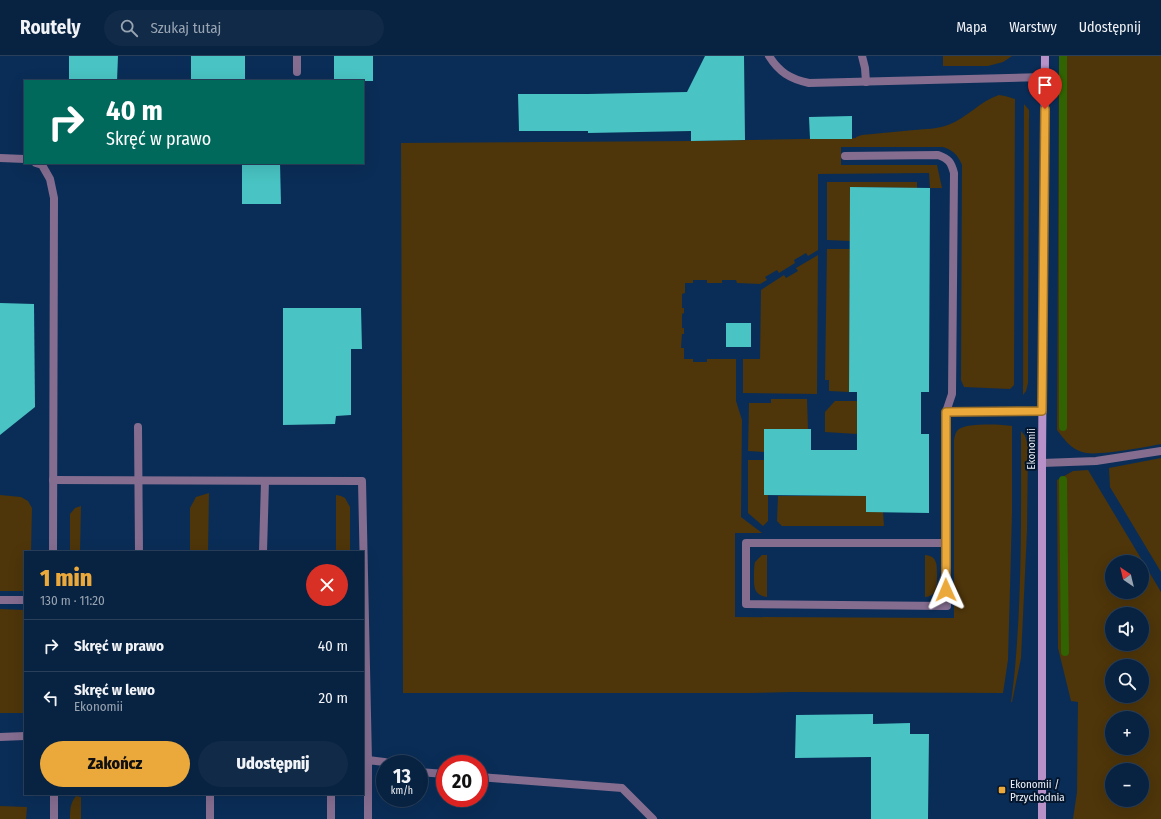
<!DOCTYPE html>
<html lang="pl">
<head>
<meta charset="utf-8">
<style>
	body { margin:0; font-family:"Fira Sans Condensed",sans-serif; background:#112a48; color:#f1f3f6; height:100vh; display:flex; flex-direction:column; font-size:15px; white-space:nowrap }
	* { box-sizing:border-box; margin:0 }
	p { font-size:13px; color:#98a4b1 }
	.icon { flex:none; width:22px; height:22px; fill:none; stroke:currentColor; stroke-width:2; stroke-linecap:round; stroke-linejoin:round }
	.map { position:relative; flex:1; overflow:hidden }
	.panel { position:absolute; left:24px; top:495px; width:340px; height:244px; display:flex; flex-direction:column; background:#082241; border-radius:0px; box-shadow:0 4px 16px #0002,0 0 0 1px #293f5a }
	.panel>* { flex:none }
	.banner { position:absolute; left:24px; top:24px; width:340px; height:84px; border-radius:0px; box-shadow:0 4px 16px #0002,0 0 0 1px #293f5a; background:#00695c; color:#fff; overflow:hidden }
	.needle { width:26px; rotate:325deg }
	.fabs { position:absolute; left:1105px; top:499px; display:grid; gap:8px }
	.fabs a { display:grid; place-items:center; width:44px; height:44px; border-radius:50%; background:#082241; box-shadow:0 4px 16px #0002,0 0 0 1px #293f5a; font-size:20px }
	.speed { position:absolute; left:376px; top:699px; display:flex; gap:8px; font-size:20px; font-weight:700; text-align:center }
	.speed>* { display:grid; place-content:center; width:52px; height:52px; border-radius:50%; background:#082241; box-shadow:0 4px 16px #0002,0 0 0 1px #293f5a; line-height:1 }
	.speed small { font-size:10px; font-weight:400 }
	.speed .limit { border:6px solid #d22; background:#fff; color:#111 }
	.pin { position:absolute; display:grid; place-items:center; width:34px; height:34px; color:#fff; margin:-41px -17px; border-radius:50% 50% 50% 0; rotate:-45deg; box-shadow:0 0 4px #0007 }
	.pin .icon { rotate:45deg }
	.me { position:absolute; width:44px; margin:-22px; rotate:359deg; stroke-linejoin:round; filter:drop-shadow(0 0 3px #0008) }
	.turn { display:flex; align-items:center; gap:14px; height:84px; padding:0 16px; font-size:18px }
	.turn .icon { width:52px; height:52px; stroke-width:2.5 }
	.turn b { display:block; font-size:28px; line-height:34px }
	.round { display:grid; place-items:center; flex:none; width:42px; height:42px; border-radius:21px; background:#112a48 }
	.overview { display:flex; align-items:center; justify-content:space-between; height:68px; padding:0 16px }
	h1 { font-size:24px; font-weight:800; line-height:30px; color:#eca93b }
	.button { display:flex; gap:8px; margin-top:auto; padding:8px 16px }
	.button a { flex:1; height:46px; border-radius:24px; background:#eca93b; color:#111; font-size:16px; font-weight:800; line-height:46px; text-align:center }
	.button a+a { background:#112a48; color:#f1f3f6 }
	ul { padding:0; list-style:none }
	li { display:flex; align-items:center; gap:12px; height:52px; padding:0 16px; border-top:1px solid #293f5a }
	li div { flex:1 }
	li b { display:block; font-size:15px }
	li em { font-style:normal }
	header { display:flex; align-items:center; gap:24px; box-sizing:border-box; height:56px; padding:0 20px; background:#082241; border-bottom:1px solid #293f5a }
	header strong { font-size:19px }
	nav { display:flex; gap:22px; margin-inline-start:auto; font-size:14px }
	.search { width:280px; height:36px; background:#112a48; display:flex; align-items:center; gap:10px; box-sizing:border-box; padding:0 14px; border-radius:22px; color:#98a4b1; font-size:15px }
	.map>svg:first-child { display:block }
	.green { fill:#4e350a; fill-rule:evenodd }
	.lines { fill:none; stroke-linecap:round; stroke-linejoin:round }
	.stream { stroke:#316302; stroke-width:8 }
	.building { fill:#49c3c3 }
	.lane { stroke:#856d90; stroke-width:8 }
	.secondary { stroke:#b791c8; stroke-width:8 }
	.route-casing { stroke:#996e26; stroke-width:10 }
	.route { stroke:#eca93b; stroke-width:7 }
	.poi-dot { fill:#eca93b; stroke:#04162d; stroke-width:1.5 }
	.labels { text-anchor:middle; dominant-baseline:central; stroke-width:4; stroke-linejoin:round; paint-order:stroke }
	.street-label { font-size:11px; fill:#edf2f9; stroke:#04162d }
	.poi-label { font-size:11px; fill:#edf2f9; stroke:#04162d; text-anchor:start }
</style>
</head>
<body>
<header>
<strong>Routely</strong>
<div class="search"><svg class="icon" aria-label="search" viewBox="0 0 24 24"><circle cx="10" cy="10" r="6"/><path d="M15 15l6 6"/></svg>Szukaj tutaj</div>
<nav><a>Mapa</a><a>Warstwy</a><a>Udostępnij</a></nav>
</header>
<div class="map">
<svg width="1161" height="763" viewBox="0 0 1161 763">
	<rect width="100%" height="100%" fill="#0a2d57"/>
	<g class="green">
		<path d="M943,0H1012L1003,6L988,10H943Z"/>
		<path d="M1059,0H1161V388C1147,391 1093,401 1082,396C1070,392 1064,383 1057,374Z"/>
		<path d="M999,39L1005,40L1015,43L1014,329L1010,333L964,331L961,324L962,109C958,99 953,94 943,91H841V109H937L942,132H930L929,117L818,118V194L808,200L806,197L794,204L795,207L779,217L777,214L765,221L767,224L760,228L737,227L736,224H722V227H707V224H693V227H685V237L682,238V252H684V257L682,258V272H684V278H682L681,292H684V303H693V306H707V303H736V345L742,364L741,461L762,477H735V561L954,562V384C955,380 955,376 959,373C967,367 1001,368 1012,370V457L1010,532L1008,604L1003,637L792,636L748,637H403L401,87L691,85L856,82V81L862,79C879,77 897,76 914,74C925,73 938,73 948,69C967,62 980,45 999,39Z"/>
		<path d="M1024,48L1029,54L1028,327L1026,335L1023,339Z"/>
		<path d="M827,126H917V132L850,131V185L827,184Z"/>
		<path d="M827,193H850L849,336L829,335V324H825Z"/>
		<path d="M818,199L817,338L743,337V303H760L761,234L784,219L786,222L798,215L796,212Z"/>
		<path d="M771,343H807L808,373H764V396L748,395L749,347H771Z"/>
		<path d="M835,345H857V378L825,376V356Z"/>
		<path d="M1021,375L1025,380L1028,389L1027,475L1021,602L1012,646H1011C1013,631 1015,615 1016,600C1022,526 1021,450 1021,375Z"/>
		<path d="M1161,402V516L1110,431L1109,412Z"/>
		<path d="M748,404H764V439H768V465L763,470L748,457Z"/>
		<path d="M1088,414L1161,536V763H1073L1077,736L1078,646L1071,645L1058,592L1057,424L1073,415ZM1112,506H1142V536H1112ZM1112,558H1142V588H1112ZM1112,610H1142V640H1112ZM1112,662H1142V692H1112ZM1112,714H1142V744H1112Z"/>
		<path d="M209,437L208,496H190V452L196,441Z"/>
		<path d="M0,439L21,441L28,445L32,452L31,496H25V535H0Z"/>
		<path d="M336,439L341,440L345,442L350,451V496H336Z"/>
		<path d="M778,440H866V456H883L884,470H782L777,465Z"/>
		<path d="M81,450L80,496H70V458L75,452Z"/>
		<path d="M762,499H767V541C753,539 754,530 754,519C754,514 754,510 755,506Z"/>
		<path d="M925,499C937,500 937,508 937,518C937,529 938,540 925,541Z"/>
		<path d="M0,553L25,554V656L24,657H0Z"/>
		<path d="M76,740L81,741V763H70C70,754 70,747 76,740Z"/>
		<path d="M0,750L27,751L26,763H0Z"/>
	</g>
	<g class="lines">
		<g class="stream">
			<path d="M1063,371V0"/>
			<path d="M1063,424L1065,596"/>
		</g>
	</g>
	<g class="building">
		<path d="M69,0H118L117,25H69Z"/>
		<rect x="191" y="0" width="54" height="25"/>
		<rect x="334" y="0" width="39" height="25"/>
		<path d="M705,0H744L745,84L691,85V75L588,77V75H519L518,38H588L687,36Z"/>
		<path d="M852,60V83H810L809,61Z"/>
		<path d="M242,107H280L281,148H242Z"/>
		<path d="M850,131L930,132L929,336H921V378H929V457L866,456V440L764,439V373H811V394H857V336H849Z"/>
		<path d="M0,247L34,248L35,351L0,379Z"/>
		<path d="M283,252H361L362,293H351V359L336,360L335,368L283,369Z"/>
		<rect x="726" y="267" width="25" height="24"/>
		<path d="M873,658V668L910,667V678H929L928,763H871V701L795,702L796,659Z"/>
	</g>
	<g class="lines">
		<g class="lane">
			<path d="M297,0V16"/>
			<path d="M769,0C779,16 790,23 809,27L1045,21"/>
			<path d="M862,0L865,12L866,26"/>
			<path d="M845,100L938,99C949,103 951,106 954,117L952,338L946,356L947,550L746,548V487H946"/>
			<path d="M0,102L25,103"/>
			<path d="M36,107L42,109L50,123L54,142L53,496"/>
			<path d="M946,356L1042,355"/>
			<path d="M138,371L139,496"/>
			<path d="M1042,407L1096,405L1161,395"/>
			<path d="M53,424L362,425L368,704H363"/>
			<path d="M263,496L265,425"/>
			<path d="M0,544H25"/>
			<path d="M0,681L25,680"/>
			<path d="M419,716L445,718"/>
			<path d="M479,721L622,732L653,763"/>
			<path d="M54,738V763"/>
			<path d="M210,763V738"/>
			<path d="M331,763V738"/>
			<path d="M368,763V704L384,706L392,708"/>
		</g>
		<path class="secondary" d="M1042,763V407L1045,0"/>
	</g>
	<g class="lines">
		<g class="route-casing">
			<path id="route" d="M946,534V356L1042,355L1045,53"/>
		</g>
		<use href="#route" class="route"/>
	</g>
	<rect class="poi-dot" x="998" y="730" width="8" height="8" rx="2"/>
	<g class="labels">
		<g class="street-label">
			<text transform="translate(1031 393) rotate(-90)">Ekonomii</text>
		</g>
		<g class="poi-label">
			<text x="1010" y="728">Ekonomii /<tspan x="1010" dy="13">Przychodnia</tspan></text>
		</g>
	</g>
</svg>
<div class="fabs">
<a><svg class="needle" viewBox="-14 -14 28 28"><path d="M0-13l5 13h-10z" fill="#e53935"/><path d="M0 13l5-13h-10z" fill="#98a4b1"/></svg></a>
<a><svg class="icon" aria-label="sound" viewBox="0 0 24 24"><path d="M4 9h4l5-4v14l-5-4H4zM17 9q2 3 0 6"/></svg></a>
<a><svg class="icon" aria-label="search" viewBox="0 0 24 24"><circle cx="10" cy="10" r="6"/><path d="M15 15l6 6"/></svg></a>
<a>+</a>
<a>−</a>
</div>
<div class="speed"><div>13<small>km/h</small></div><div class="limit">20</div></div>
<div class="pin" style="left:1045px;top:53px;background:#d93025"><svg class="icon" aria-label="arrive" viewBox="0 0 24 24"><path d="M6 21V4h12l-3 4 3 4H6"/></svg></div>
<svg class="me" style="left:946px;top:534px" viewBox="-20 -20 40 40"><path d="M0-17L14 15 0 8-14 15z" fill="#eca93b" stroke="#fff" stroke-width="4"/></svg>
<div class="banner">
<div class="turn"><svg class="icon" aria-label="right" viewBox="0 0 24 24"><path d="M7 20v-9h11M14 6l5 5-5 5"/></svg><div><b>40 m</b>Skręć w prawo</div></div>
</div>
<section class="panel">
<div class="overview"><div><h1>1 min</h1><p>130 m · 11:20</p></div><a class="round" style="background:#d93025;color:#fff"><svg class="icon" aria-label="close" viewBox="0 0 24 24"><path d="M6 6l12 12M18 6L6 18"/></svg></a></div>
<ul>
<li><svg class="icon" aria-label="right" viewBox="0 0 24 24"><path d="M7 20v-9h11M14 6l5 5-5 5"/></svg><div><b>Skręć w prawo</b></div><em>40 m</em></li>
<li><svg class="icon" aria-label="left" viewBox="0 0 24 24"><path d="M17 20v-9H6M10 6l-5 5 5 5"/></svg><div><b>Skręć w lewo</b><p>Ekonomii</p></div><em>20 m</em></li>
</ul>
<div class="button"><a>Zakończ</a><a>Udostępnij</a></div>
</section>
</div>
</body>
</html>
